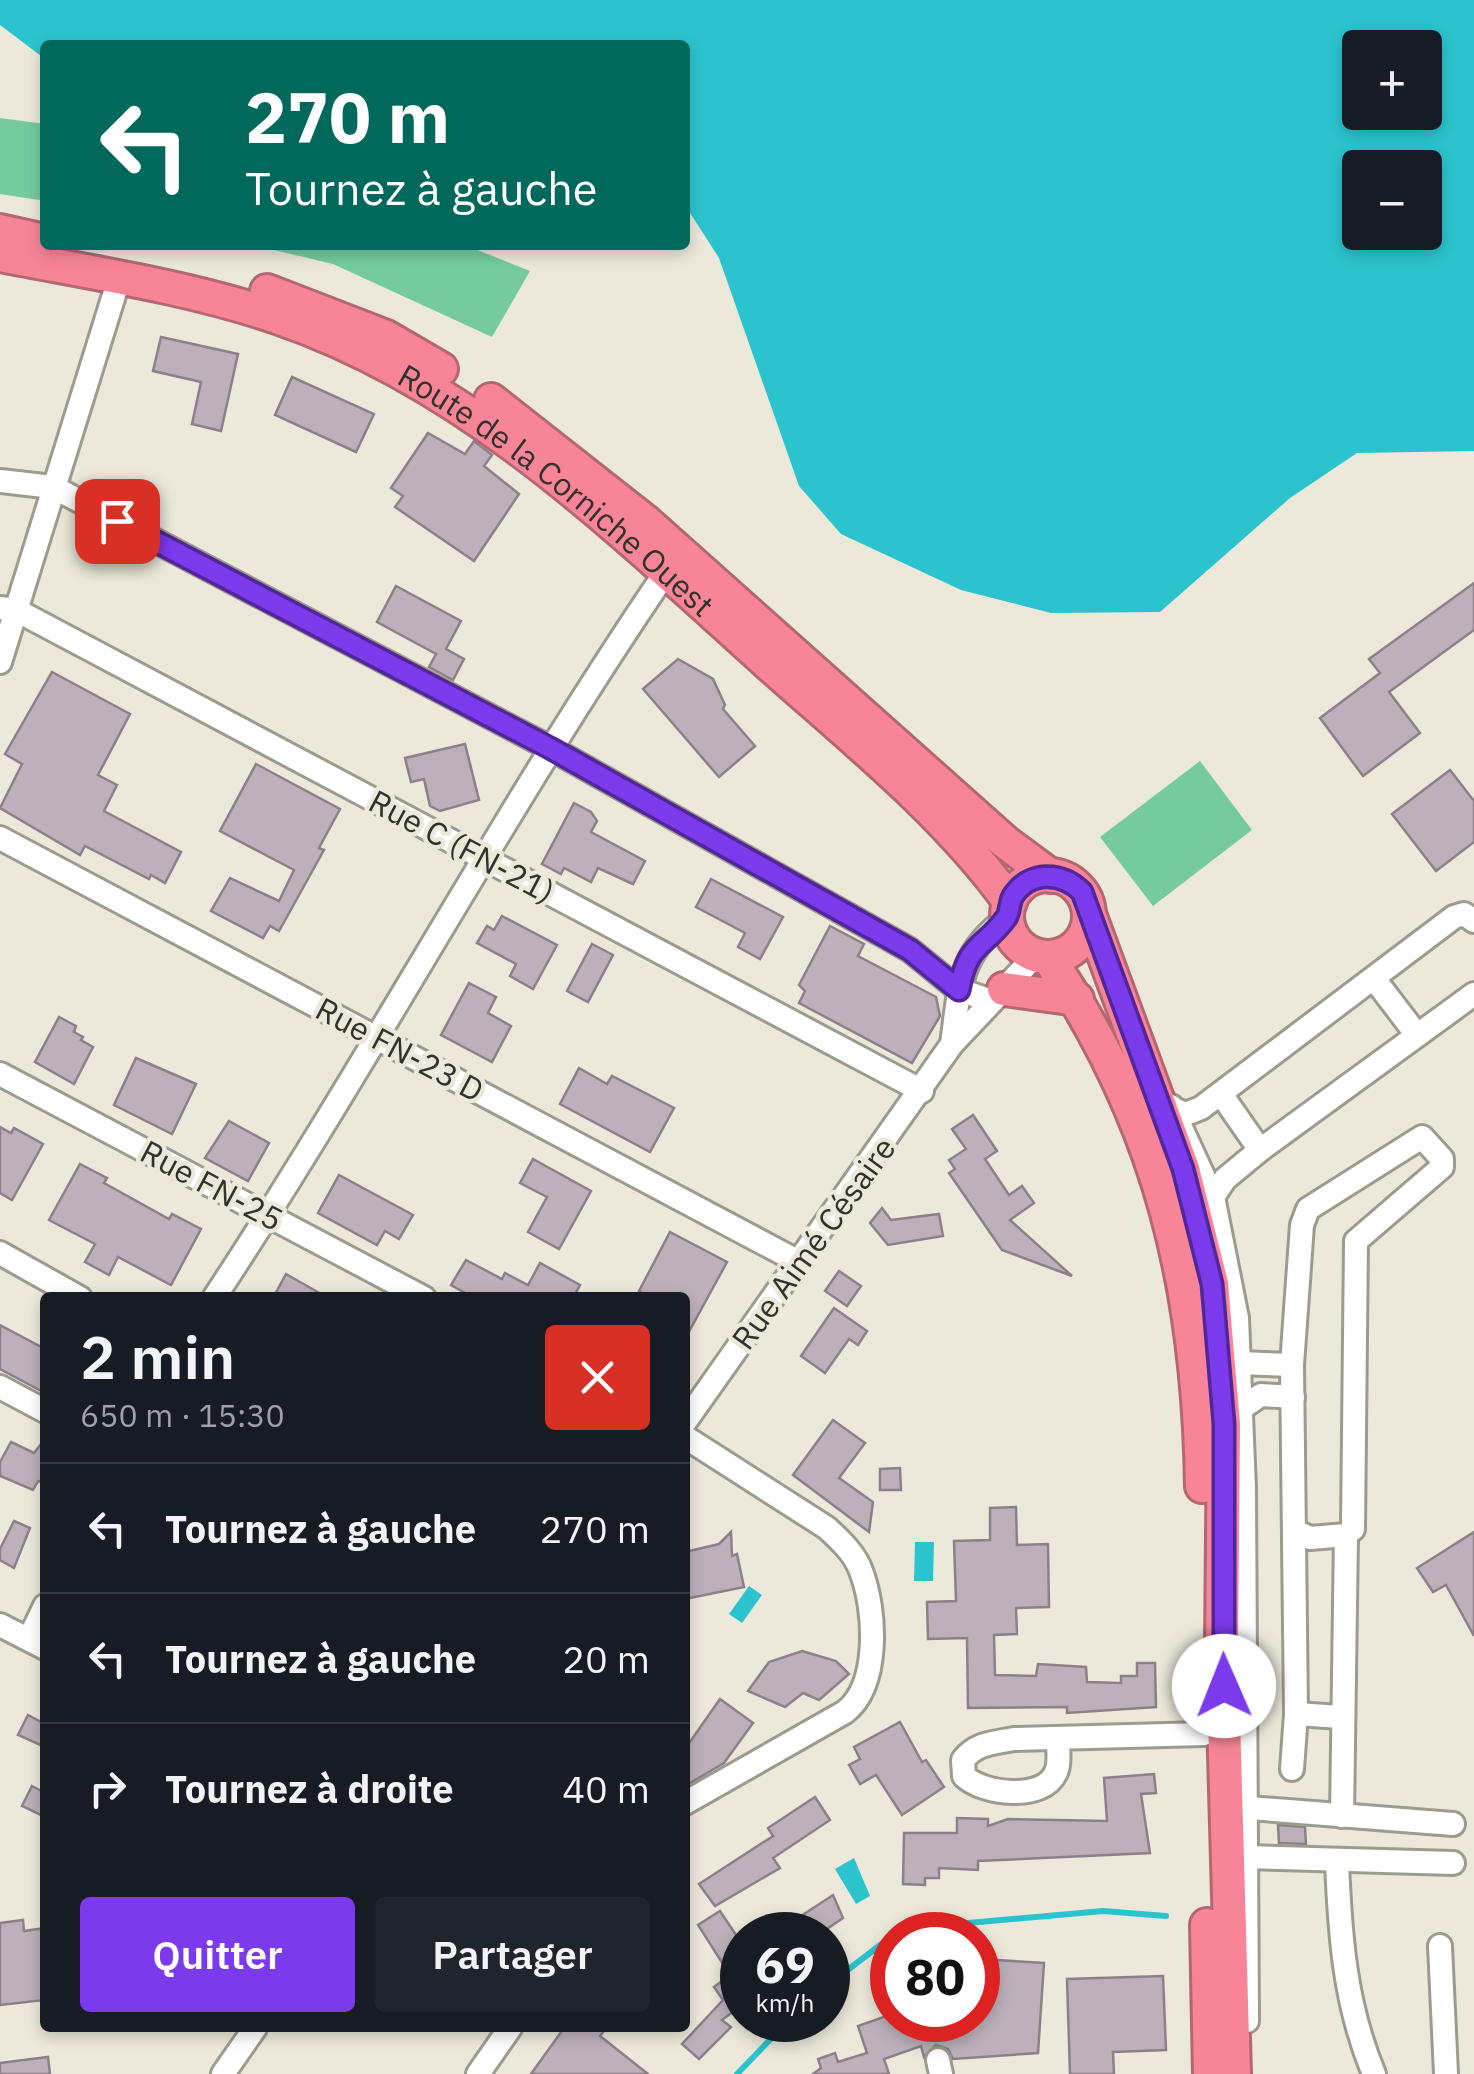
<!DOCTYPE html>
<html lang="fr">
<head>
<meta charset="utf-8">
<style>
	body { margin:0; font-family:"IBM Plex Sans",sans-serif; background:#20242c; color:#f1f3f6; height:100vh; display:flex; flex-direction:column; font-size:38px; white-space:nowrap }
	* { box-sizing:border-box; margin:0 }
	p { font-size:32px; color:#9ea1a6 }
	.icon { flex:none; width:55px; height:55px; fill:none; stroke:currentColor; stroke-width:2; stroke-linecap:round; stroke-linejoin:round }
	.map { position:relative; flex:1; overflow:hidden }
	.side { position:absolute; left:40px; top:1292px; width:650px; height:740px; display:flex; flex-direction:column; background:#171b24; border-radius:10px; box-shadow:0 5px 15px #0003 }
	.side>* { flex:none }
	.hud { position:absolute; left:40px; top:40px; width:650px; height:210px; border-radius:10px; box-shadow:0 5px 15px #0003; background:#00695c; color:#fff; overflow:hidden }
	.controls { position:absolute; left:1342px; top:30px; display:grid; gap:20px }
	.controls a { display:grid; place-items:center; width:100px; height:100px; border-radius:10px; background:#171b24; box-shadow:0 5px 15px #0003; font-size:50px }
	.speed { position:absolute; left:720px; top:1912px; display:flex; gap:20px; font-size:50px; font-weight:700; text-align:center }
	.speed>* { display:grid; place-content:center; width:130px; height:130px; border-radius:50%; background:#171b24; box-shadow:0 5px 15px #0003; line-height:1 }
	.speed small { font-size:25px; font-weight:400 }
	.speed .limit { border:15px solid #d22; background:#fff; color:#111 }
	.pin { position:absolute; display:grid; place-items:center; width:85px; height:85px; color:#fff; margin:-42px; border-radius:20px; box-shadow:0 5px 15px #0006 }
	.me { position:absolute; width:110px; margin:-55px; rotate:359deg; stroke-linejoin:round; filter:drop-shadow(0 0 8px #0008) }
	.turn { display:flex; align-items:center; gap:35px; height:210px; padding:0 40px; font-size:45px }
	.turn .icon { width:130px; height:130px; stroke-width:2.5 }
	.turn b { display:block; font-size:70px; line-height:85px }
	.round { display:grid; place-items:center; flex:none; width:105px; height:105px; border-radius:10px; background:#20242c }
	.headline { display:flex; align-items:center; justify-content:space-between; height:170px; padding:0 40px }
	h1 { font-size:60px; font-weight:600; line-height:75px }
	.action { display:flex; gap:20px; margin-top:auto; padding:20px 40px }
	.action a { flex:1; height:115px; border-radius:10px; background:#7c3aed; color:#fff; font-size:40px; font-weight:600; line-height:115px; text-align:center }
	.action a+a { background:#20242c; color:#f1f3f6 }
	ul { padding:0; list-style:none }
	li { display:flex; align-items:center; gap:30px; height:130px; padding:0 40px; border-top:2px solid #363941 }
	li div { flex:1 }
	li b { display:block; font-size:38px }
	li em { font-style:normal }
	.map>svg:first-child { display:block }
	.green { fill:#75cb9f }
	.water { fill:#2bc4ce; fill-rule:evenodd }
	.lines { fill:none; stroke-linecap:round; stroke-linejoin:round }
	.stream { stroke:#2bc4ce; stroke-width:6 }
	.building { fill:#bcb1bb; stroke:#8c818b; stroke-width:2.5 }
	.minor-casing { stroke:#9d9b8d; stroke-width:28 }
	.highway-casing { stroke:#b36871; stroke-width:38 }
	.minor { stroke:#fff; stroke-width:22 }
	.highway { stroke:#f88597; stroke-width:32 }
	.route-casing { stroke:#51269a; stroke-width:25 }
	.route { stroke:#7c3aed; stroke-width:18 }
	.labels { text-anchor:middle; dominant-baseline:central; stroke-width:9; stroke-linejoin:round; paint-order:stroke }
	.street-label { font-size:32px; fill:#32312b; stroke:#ece9db }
</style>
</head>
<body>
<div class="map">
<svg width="1474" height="2074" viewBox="0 0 1474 2074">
	<rect width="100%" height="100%" fill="#ece9db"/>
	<g class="green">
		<path d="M0,118L45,124V201L0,194Z"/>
		<path d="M253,245H465L530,271L492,337L333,264Z"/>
		<path d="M1200,761L1252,830L1153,906L1100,837Z"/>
	</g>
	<g class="water">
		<path d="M0,0H1474V451L1357,453L1290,498L1160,612L1051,613L961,590L841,534L799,486L719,258L685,205V45H45V59L0,25ZM1360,48H1425V112H1360ZM1360,168H1425V232H1360Z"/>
		<path d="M915,1542H934L933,1581H914Z"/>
		<path d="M749,1586L762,1595L742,1623L729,1614Z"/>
		<path d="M854,1858L870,1896L856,1904L835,1869Z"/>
	</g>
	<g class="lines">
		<g class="stream">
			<path d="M894,1935L902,1929L1103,1911L1166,1916"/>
			<path d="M828,1985L892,1936"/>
			<path d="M737,2074L789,2020"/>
		</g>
	</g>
	<g class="building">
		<path d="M161,337L238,354L221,431L192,424L201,382L153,371Z"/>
		<path d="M292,377L374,414L356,452L275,415Z"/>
		<path d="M428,433L465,454L474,441L492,455L484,466L519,494L474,561L395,507L403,496L391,488Z"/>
		<path d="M1474,583V630L1389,692L1420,733L1363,776L1320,718L1380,673L1369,659Z"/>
		<path d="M396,586L461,621L446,649L464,659L453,680L429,667L436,654L377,622Z"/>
		<path d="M678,659L713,679L725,705L723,709L755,746L719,777L643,689Z"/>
		<path d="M52,672L130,714L98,775L117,785L104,811L181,852L165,883L151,875L149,879L85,846L80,855L0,808L22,764L5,754Z"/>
		<path d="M465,744L479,800L440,811L430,806L424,779L411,782L405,758Z"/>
		<path d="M256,764L340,809L319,848L324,850L279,931L270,926L263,938L211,911L230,878L279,901L294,870L220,831Z"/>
		<path d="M1450,770L1474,801V842L1436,871L1392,814Z"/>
		<path d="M574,803L591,812L597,821L591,832L645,861L633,884L598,868L591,882L564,868L561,874L542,864Z"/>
		<path d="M711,879L783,917L760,959L738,947L745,933L696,907Z"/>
		<path d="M502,916L557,945L533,989L510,976L516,964L477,943L487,926L494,930Z"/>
		<path d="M830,926L864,944L858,956L936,997L940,1016L912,1063L799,1003L805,991L799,985Z"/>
		<path d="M592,944L613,955L588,1002L567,991Z"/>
		<path d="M469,983L496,997L488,1013L511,1026L492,1062L441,1035Z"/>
		<path d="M59,1017L76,1026L74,1032L83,1037L81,1040L93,1047L74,1084L35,1062Z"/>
		<path d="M136,1058L196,1084L172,1134L114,1105Z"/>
		<path d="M579,1068L607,1084L612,1076L674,1108L650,1152L560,1104Z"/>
		<path d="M973,1115L997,1151L985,1159L1009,1195L1022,1186L1034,1203L1010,1220L1072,1276L1002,1250L949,1173L955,1169L949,1160L966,1149L952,1129Z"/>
		<path d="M229,1121L269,1143L248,1181L205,1158Z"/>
		<path d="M0,1127L11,1133L14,1128L43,1144L12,1200L0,1193Z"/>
		<path d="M533,1159L591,1191L559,1249L528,1232L547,1197L520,1183Z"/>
		<path d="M80,1164L107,1178L104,1183L169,1219L172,1214L201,1229L171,1285L118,1257L109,1275L85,1262L95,1244L49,1220Z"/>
		<path d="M339,1175L413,1215L399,1239L385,1231L377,1245L318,1213Z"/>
		<path d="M882,1208L891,1220L939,1214L943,1236L888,1245L870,1223Z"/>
		<path d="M670,1232L727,1262L685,1339V1298H651L639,1291Z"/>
		<path d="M466,1260L502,1279L505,1273L528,1285L540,1263L580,1285L573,1298H474L451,1285Z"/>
		<path d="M839,1271L861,1286L847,1306L825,1291Z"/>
		<path d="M286,1274L328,1298H273Z"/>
		<path d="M834,1308L867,1331L858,1345L849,1339L825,1373L801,1356Z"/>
		<path d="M0,1325L45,1349V1393L0,1369Z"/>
		<path d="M833,1420L865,1443L839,1478L873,1502L869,1532L793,1475Z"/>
		<path d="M45,1439V1484L38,1481L33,1490L0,1476V1462L11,1442L34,1453Z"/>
		<path d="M900,1468L901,1490H880V1469Z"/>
		<path d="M1016,1507L1017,1545L1048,1544L1049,1607L1016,1608L1017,1634L994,1635L995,1675L1036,1676L1038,1664L1086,1667L1087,1682L1121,1683V1676H1137V1663H1155L1156,1707L1067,1713V1707L968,1708L967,1638L928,1639L927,1602L956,1601L954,1541L990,1540V1508Z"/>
		<path d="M14,1521L30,1528L14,1568L0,1560V1549Z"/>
		<path d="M731,1532L732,1556L737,1554L744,1587L685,1599V1552L719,1544Z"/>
		<path d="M1474,1532V1636L1446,1585L1433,1592L1417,1568Z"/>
		<path d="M802,1651L836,1661L849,1674L819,1700L803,1693L785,1707L748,1691L769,1662Z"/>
		<path d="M720,1699L753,1723L724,1763L690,1783L685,1780V1749Z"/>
		<path d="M28,1715L45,1724V1747L18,1735Z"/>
		<path d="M900,1722L922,1762L926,1760L944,1787L902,1815L876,1775L860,1784L849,1765L860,1759L854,1747Z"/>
		<path d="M1154,1774L1156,1793L1141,1794L1150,1853L978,1861V1870L939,1868V1878H925V1885L903,1884L904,1833H957V1818L988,1819V1826L1008,1819L1107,1821L1104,1778Z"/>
		<path d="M32,1786L45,1793V1817L22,1806Z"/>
		<path d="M815,1797L830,1820L773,1858L780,1868L715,1906L699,1884L773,1836L768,1828Z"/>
		<path d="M1278,1825L1305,1827L1306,1844L1279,1843Z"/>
		<path d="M833,1895L843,1918L818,1935H772Z"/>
		<path d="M720,1911L742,1944V2005L722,2020L731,2027L699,2059L682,2044L723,2000L714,1987L730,1975L698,1925Z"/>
		<path d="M23,1920L24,1931L45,1928V2000L0,2005V1923Z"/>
		<path d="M980,1959L1044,1963L1038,2053L953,2059L948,2049L936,2045L924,2057L921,2046L884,2059L889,2074H813L821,2068L818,2059L835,2053L838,2062L867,2053L858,2026L892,2014V2020H978Z"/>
		<path d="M1163,1976L1166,2050L1113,2052L1114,2074H1070L1067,1979Z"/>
		<path d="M564,2028H606L600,2036L648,2074H531Z"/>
		<path d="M48,2057L50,2074H0V2063Z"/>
	</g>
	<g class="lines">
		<g class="minor-casing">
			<g id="minor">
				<path d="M0,481L53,487L550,748L910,950L959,990L992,1001"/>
				<path d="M0,608L16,610L922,1091"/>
				<path d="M0,662L119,279"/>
				<path d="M0,838L799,1262"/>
				<path d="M1375,980L1417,1035"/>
				<path d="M952,1044C960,986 958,954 1008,917"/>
				<path d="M0,1074L424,1298"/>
				<path d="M1221,1094L1260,1150"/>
				<path d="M1171,1106L1213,1197L1237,1318L1244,1488L1247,2021"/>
				<path d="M1176,1110L1186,1114L1201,1108L1454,917L1464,914L1474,921"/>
				<path d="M1213,1197L1225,1179L1260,1150L1474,994"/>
				<path d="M0,1253L80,1298"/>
				<path d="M214,1298C371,1060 505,808 666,572"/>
				<path d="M1238,1363L1292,1365"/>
				<path d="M0,1387L45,1411"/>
				<path d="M1242,1408L1261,1395L1293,1397"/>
				<path d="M685,1422L952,1044L1036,955"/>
				<path d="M685,1437L827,1528C841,1541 855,1554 861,1571C876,1610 880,1685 845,1712L685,1803"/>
				<path d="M1295,1531L1310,1538L1346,1535L1353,1529L1356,1241L1442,1167V1159L1422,1137L1308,1209L1302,1225L1292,1365L1296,1714L1341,1717"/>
				<path d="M0,1625L45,1648"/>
				<path d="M29,1639L45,1606"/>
				<path d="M1058,1740C1058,1749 1060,1764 1056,1772C1044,1802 982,1794 964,1776L963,1760C976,1743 993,1743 1014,1739L1204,1734"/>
				<path d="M1292,1769L1296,1714"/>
				<path d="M1249,1808L1453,1824"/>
				<path d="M1342,1816L1346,1535"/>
				<path d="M1248,1857L1453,1863"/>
				<path d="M1337,1862C1340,1937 1345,2005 1374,2074"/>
				<path d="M1440,1946L1446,2074"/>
				<path d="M938,2060L941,2074"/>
				<path d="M223,2074L255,2028"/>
				<path d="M478,2074L510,2028"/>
			</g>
		</g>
		<g class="highway-casing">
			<g id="highway">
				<path d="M0,231L45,241"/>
				<path id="s1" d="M0,255C93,273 190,287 280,318C472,384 620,530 769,664C852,738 944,811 1010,902"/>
				<path d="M267,291L386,337L441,369"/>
				<path d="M491,400L646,522L1005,842L1051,876"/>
				<circle cx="1048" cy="916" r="41"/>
				<path d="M1089,914L1183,1169L1212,1284L1224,1424L1222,1647L1234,2074"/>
				<path d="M1048,957C1161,1124 1199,1288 1202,1486"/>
				<path d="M1004,989L1077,999"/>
				<path d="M1207,1925L1210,2074"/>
			</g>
		</g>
		<use href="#minor" class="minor"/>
		<use href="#highway" class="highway"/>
	</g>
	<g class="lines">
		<g class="route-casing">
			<path id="route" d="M117,521L550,748L910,950L959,990C968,942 982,950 1006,918C1010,913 1009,903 1013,896C1030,870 1062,872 1082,892L1183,1169L1212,1284L1224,1424V1686"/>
		</g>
		<use href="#route" class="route"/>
	</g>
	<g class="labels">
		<g class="street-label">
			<text stroke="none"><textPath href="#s1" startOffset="615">Route de la Corniche Ouest</textPath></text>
			<text transform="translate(462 846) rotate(28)">Rue C (FN-21)</text>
			<text transform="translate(400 1049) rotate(28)">Rue FN-23 D</text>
			<text transform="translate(212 1185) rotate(28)">Rue FN-25</text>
			<text transform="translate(813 1243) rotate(-54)">Rue Aimé Césaire</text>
		</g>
	</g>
</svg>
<div class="controls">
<a>+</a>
<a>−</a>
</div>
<div class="speed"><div>69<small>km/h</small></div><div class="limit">80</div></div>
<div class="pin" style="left:117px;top:521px;background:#d93025"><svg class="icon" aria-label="arrive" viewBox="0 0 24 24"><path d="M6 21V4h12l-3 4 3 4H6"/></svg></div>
<svg class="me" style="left:1224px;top:1686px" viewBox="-20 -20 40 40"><circle r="19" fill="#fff"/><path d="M0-13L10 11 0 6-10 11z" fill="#7c3aed"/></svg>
<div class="hud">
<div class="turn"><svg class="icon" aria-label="left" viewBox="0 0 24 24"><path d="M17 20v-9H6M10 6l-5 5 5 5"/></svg><div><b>270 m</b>Tournez à gauche</div></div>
</div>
<section class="side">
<div class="headline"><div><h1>2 min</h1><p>650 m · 15:30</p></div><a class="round" style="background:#d93025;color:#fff"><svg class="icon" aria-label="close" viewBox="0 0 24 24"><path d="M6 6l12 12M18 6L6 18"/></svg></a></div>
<ul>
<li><svg class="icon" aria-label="left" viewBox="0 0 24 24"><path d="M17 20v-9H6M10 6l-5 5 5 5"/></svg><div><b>Tournez à gauche</b></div><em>270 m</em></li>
<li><svg class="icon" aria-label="left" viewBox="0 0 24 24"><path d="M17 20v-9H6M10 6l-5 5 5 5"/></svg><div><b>Tournez à gauche</b></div><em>20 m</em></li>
<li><svg class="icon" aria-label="right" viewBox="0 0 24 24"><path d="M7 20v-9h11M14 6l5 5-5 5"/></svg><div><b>Tournez à droite</b></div><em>40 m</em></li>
</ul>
<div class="action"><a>Quitter</a><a>Partager</a></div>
</section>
</div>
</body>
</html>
